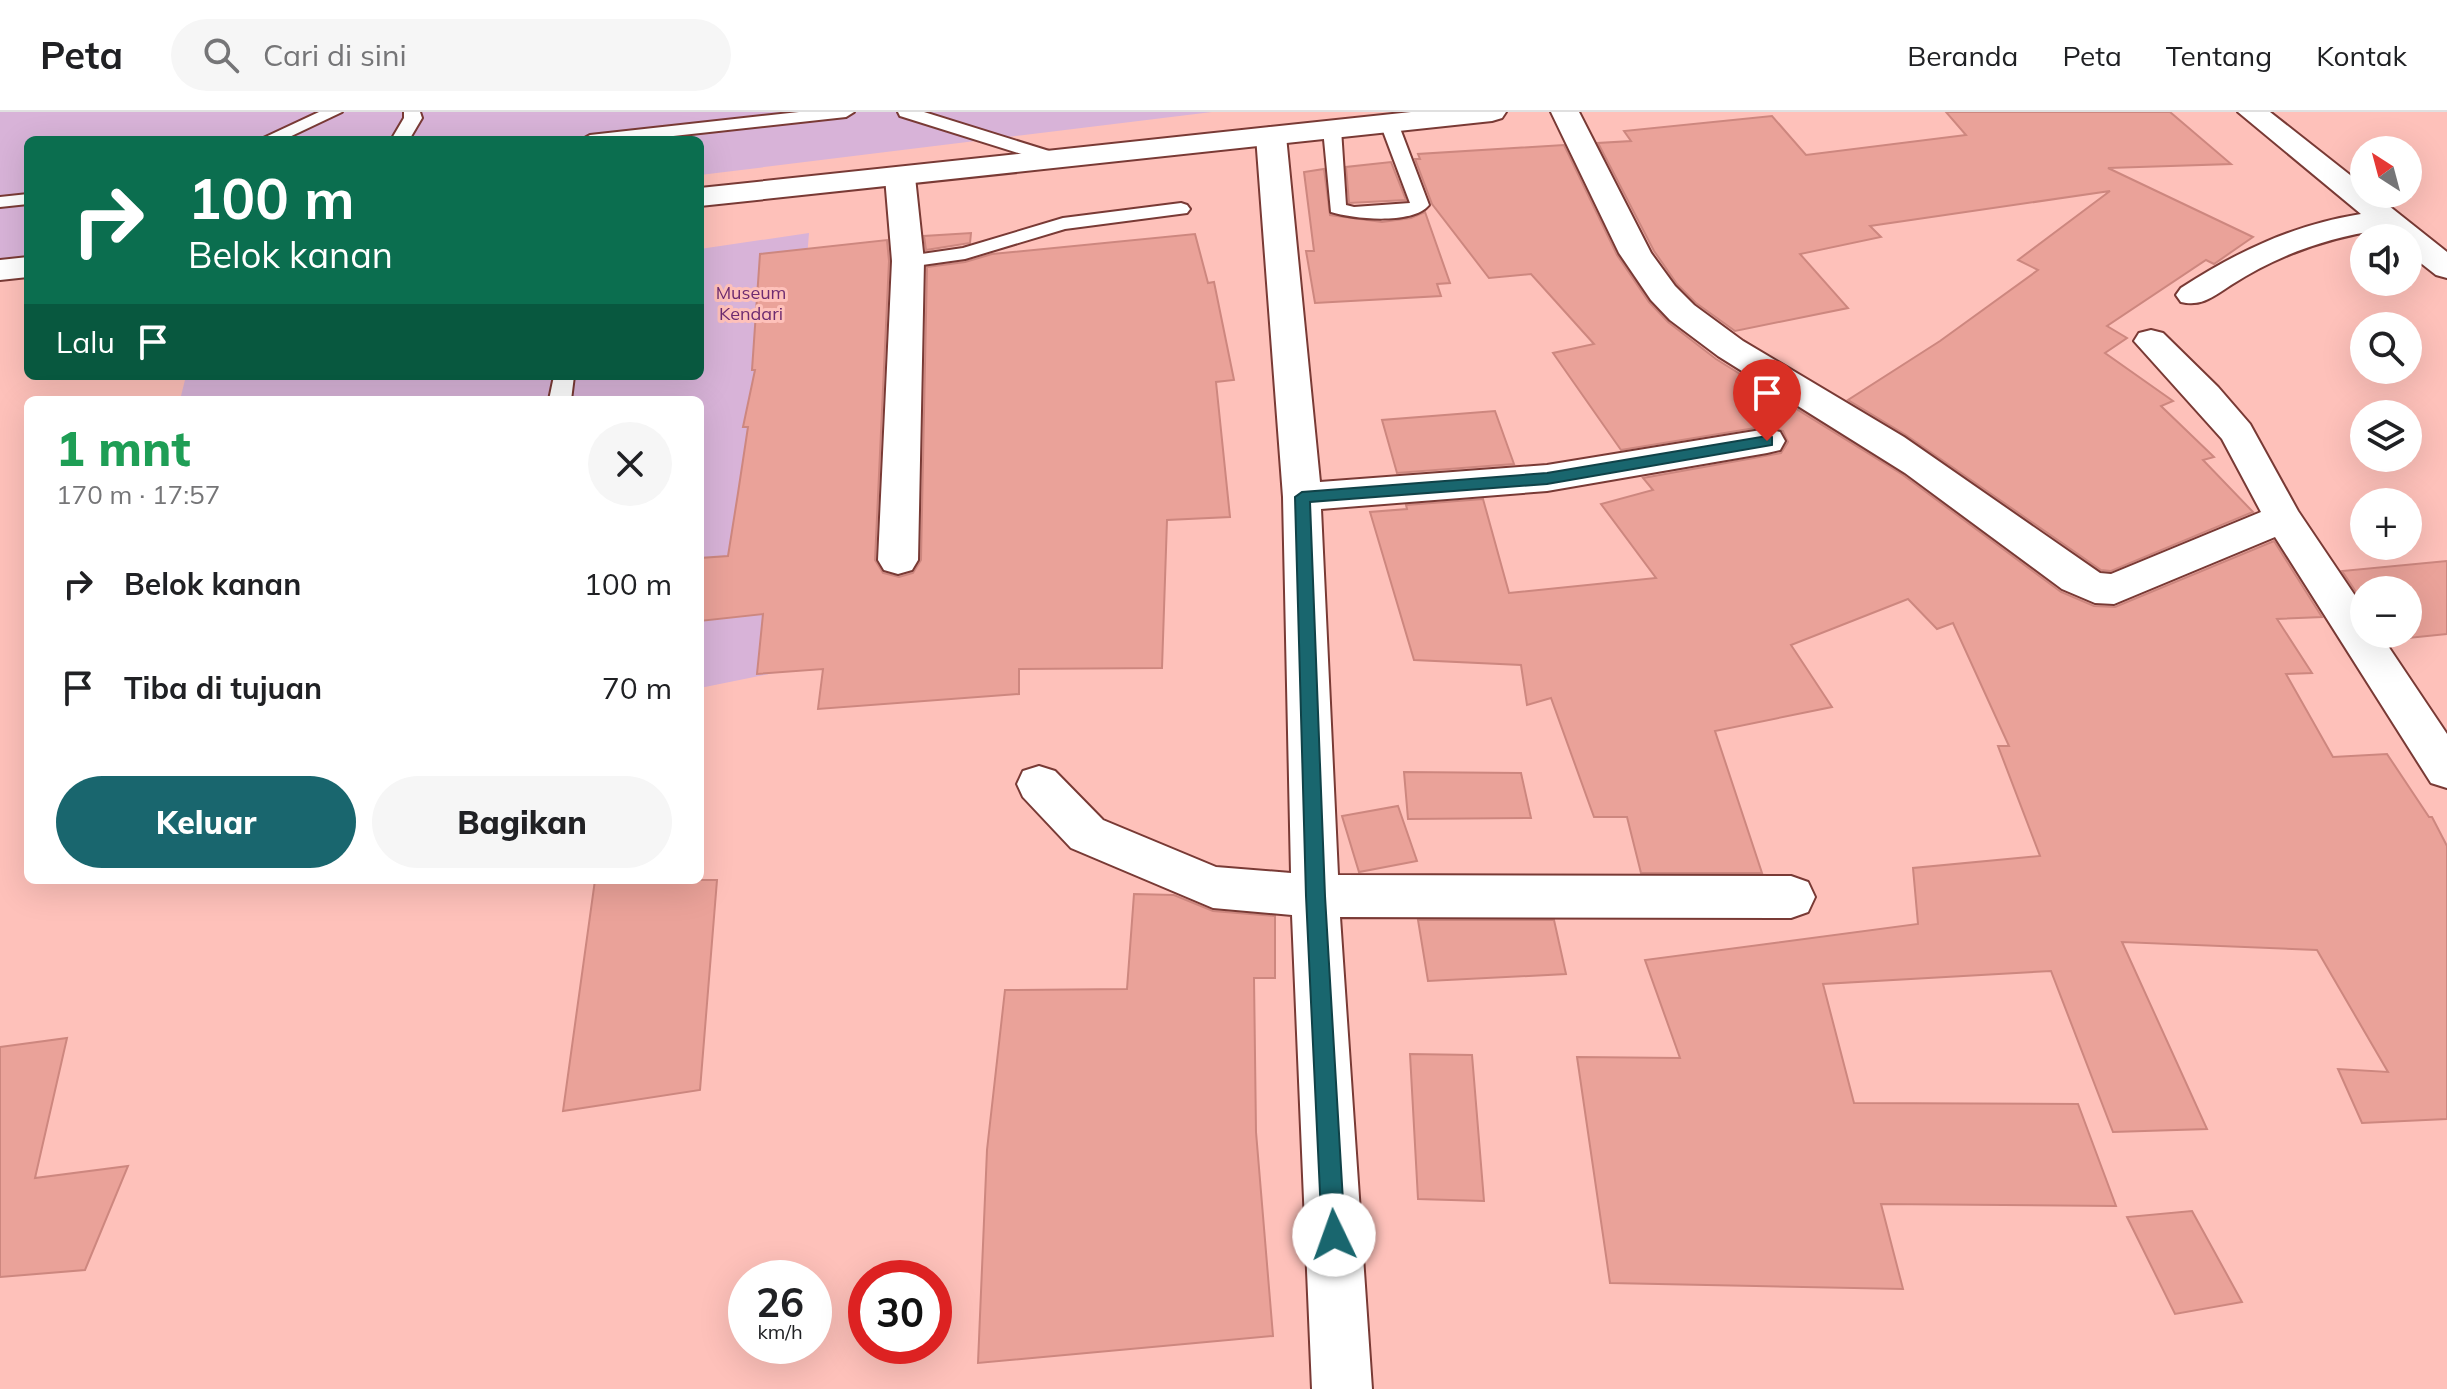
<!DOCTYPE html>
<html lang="id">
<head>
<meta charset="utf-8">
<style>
	body { margin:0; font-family:Mulish,sans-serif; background:#f6f6f6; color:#202124; height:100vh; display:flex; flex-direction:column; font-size:30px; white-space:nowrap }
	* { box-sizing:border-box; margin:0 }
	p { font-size:26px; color:#757577 }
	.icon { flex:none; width:44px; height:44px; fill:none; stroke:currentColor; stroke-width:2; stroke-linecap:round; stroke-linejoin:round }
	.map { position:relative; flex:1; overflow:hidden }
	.sheet { position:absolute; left:24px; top:284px; width:680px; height:488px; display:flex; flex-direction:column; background:#fff; border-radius:12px; box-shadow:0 8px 32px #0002 }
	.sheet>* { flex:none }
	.hud { position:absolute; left:24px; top:24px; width:680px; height:244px; border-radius:12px; box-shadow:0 8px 32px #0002; background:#0b6e4f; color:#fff; overflow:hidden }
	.needle { width:52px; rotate:324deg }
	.buttons { position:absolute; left:2350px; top:24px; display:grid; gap:16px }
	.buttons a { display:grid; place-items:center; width:72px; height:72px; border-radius:50%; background:#fff; box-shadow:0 8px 32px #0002; font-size:40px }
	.speed { position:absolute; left:728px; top:1148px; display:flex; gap:16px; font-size:40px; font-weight:700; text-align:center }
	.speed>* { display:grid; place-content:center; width:104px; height:104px; border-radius:50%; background:#fff; box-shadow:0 8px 32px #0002; line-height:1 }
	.speed small { font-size:20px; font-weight:400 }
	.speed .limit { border:12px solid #d22; background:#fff; color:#111 }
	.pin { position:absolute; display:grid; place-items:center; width:68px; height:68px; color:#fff; margin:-82px -34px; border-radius:50% 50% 50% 0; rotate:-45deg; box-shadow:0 0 8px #0007 }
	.pin .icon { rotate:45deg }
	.me { position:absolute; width:88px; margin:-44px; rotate:357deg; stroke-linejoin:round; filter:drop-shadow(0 0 6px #0008) }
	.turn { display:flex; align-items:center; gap:28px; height:168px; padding:0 32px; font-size:36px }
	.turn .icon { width:104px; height:104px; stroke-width:2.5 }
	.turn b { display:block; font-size:56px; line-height:68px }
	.then { display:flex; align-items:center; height:76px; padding:0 32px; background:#0003; gap:16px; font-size:30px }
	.round { display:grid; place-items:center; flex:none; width:84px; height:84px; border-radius:42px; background:#f6f6f6 }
	.overview { display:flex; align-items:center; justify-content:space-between; height:136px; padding:0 32px }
	h1 { font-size:48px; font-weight:800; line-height:60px; color:#1e9e55 }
	.button { display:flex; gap:16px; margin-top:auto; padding:16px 32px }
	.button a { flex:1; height:92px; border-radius:48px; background:#19666e; color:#fff; font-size:32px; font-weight:800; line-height:92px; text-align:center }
	.button a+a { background:#f6f6f6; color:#202124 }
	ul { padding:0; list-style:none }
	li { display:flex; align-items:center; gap:24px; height:104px; padding:0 32px }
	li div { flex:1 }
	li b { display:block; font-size:30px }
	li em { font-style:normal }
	header { display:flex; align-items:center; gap:48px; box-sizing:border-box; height:112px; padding:0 40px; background:#fff; border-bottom:2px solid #e0e0e0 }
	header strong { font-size:38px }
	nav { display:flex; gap:44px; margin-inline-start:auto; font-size:28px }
	.search { width:560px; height:72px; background:#f6f6f6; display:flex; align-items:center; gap:20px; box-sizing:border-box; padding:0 28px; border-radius:44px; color:#757577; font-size:30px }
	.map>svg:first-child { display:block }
	.green { fill:#d8b3d8 }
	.building { fill:#eaa299; stroke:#cd877f; stroke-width:2 }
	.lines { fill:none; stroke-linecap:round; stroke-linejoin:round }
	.service-casing { stroke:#793a35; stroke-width:4 }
	.minor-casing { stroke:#793a35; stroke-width:4 }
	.tertiary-casing { stroke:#793a35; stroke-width:4 }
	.service { fill:#fff; fill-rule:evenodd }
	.minor { fill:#fff; fill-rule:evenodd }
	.tertiary { fill:#fff; fill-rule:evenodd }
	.route { fill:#19666e; stroke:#104248; stroke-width:2 }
	.labels { text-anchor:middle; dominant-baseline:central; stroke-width:6; stroke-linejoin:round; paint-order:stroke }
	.far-park-label { font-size:18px; fill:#6e2b70; stroke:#fec1ba }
</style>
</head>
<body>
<header>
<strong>Peta</strong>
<div class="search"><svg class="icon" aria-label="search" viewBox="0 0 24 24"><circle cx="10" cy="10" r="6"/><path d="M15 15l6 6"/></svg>Cari di sini</div>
<nav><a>Beranda</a><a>Peta</a><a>Tentang</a><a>Kontak</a></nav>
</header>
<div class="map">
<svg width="2447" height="1277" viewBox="0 0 2447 1277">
	<rect width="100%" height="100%" fill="#fec1ba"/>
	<g class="green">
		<path d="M0,0H1212L700,63V28H28V146L0,149Z"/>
		<path d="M809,121L774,561L700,576V288H180L186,264H700V137Z"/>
	</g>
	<g class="building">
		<path d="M1946,0H2170L2231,52L2108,56L2253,125L2214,152L2206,148L2107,214L2127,226L2105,241L2173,289L2161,294L2214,345L2203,348L2253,400L2111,459L2101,458L1906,323L1848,288L1940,229L2038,158L2018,148L2110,79L1870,114L1881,125L1800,142L1848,196L1735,219L1696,191L1677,172L1654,139L1598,31L1631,29L1624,19L1772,4L1806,43L1966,23Z"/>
		<path d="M1564,33L1617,143L1649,190L1668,210L1716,247L1903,363L2061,480L2094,494L2115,495L2274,429L2322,505L2277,507L2312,561L2286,562L2333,645L2387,642L2429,705H2432L2447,734V1007L2362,1011L2338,957L2388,960L2317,838L2122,830L2207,1017L2113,1020L2051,859L1823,872L1854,991L2078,992L2116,1094L1881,1092L1903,1177L1610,1171L1577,945L1680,946L1645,848L1918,812L1913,756L2040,744L1998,634H2009L1953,511L1937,517L1908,487L1791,533L1832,595L1715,619L1762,761H1641L1627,705H1594L1551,586L1527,593L1521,553L1414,548L1370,400L1407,397L1406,393L1483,387L1509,481L1656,466L1601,392L1653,378L1643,366L1781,341L1788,330L1783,319L1767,314L1621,338L1553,241L1594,232L1531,162L1489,166L1432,92L1415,47H1420L1418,42Z"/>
		<path d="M1391,50L1406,88L1349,91L1346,55Z"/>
		<path d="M1324,57L1330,103L1382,110L1411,106L1425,100L1450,171L1437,172L1441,184L1315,191L1306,139H1314L1304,60Z"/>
		<path d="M971,121L970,131L926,138L924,124Z"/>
		<path d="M1195,122L1208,171L1214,170L1234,268L1216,270L1230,405L1167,408L1162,556L1019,557V582L818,597L823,557L757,562L763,502L700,509V446L728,444L738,381L748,315H743L755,258H752L760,142L887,128L889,149L875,448L883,461L899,465L913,461L921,448L927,155L965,150L992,142Z"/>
		<path d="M1495,299L1514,352L1397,361L1382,308Z"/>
		<path d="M2447,449V522L2408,526L2404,522H2408V478H2364V492L2342,459Z"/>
		<path d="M1404,660L1521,661L1531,706L1408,707Z"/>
		<path d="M1398,694L1417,749L1359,760L1342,704Z"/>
		<path d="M595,768H717L700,978L563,999Z"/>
		<path d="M1134,782L1174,783L1213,799L1275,804V866H1254L1256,1020L1273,1224L978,1251L987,1038L1005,878L1127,877Z"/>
		<path d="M1418,808H1554L1566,862L1428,869Z"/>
		<path d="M67,926L35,1066L128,1054L85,1158L0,1165V935Z"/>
		<path d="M1410,942L1472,943L1484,1089L1418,1087Z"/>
		<path d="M2192,1099L2242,1190L2175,1202L2127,1105Z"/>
	</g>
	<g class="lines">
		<g class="service-casing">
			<g id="service">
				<path d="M319,0H342L283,28H259Z"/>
				<path d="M404,0H420L422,6L409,28H391L404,6Z"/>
				<path d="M799,0H854L846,5L637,28H581L590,23Z"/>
				<path d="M898,0H924L1062,43L1065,47L1056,52L1050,51L900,4Z"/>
				<path d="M1389,6L1398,11L1429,93C1413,113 1353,107 1331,100L1323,17L1332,12L1341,17L1346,93L1354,95L1410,91L1380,11Z"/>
				<path d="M28,82V92L0,95V85Z"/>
				<path d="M1181,91L1187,93L1190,97L1187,101L1065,117L965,147L908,155L898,149L901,145L963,136L1063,106Z"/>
				<path d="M554,264H574L571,288H549Z"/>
			</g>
		</g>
		<g class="minor-casing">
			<g id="minor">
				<path d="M1551,0H1579L1651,141L1675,174L1694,193L1743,229L1904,325L2100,461L2111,462L2261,400L2222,327L2134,229L2139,221L2151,218L2163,221L2218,275L2250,312L2298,399L2364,497V522H2380L2447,622V676L2431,671L2275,425L2114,492L2095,491L2062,477L1905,361L1718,244L1670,208L1651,188L1619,141Z"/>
				<path d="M2238,0H2270L2364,74V82H2374L2447,140V166L2436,163L2408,141V126H2390L2380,118C2325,126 2278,143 2231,173C2214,184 2202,195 2181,190L2176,183L2181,176C2238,139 2293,113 2361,102Z"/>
				<path d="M1271,15L1281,18L1286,24L1320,370L1547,353L1767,317L1780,320L1785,329L1780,338L1767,341L1547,379L1321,397L1338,763L1791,764L1808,770L1815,785L1808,800L1791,806L1340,805L1372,1277H1312L1292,803L1213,796L1071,736L1023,685L1017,672L1023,659L1039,654L1055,659L1103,708L1216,755L1291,761L1283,385L1256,24L1261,18Z"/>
				<path d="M900,56L911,59L915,65L924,149L918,448L912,458L898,462L884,458L878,448L892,149L885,65L889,59Z"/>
			</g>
		</g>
		<g class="tertiary-casing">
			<g id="tertiary">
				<path d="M1411,0H1506L1502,6L1492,9L700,94V76Z"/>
				<path d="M28,145V165L0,168V148Z"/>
			</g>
		</g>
		<use href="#service" class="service"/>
		<use href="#minor" class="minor"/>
		<use href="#tertiary" class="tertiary"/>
	</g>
	<path class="route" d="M1767,324L1772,325V333L1547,372L1310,390L1325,784L1345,1123L1342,1131L1334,1134L1325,1131L1322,1123L1306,784L1295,385L1302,380L1547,361Z"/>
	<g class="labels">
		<g class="far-park-label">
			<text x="751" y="180">Museum<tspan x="751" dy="21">Kendari</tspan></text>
		</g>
	</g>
</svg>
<div class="buttons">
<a><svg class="needle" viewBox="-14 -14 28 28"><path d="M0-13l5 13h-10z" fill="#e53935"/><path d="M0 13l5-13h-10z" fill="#757577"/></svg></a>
<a><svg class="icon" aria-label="sound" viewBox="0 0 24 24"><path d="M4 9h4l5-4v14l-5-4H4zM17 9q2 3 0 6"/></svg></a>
<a><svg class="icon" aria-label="search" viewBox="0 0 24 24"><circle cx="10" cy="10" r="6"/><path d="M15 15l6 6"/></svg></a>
<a><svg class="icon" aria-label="layers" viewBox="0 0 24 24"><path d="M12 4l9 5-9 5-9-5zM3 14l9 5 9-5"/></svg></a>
<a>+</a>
<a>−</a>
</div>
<div class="speed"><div>26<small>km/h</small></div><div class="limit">30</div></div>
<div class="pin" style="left:1767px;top:329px;background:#d93025"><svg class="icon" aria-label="arrive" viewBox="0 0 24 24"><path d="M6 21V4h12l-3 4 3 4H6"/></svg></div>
<svg class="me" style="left:1334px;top:1123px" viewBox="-20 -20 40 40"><circle r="19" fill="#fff"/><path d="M0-13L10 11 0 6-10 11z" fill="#19666e"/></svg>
<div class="hud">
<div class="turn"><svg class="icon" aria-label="right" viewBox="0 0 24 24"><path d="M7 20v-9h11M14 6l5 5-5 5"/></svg><div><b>100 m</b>Belok kanan</div></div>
<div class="then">Lalu<svg class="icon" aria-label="arrive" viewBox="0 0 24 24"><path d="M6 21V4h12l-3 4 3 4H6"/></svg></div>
</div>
<section class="sheet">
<div class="overview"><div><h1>1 mnt</h1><p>170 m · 17:57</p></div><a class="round"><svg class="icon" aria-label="close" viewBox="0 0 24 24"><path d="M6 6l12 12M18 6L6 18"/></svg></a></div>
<ul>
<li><svg class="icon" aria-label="right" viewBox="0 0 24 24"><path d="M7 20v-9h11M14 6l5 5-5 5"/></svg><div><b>Belok kanan</b></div><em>100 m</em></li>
<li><svg class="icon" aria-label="arrive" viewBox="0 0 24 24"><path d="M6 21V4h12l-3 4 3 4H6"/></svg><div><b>Tiba di tujuan</b></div><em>70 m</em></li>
</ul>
<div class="button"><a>Keluar</a><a>Bagikan</a></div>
</section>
</div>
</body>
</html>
